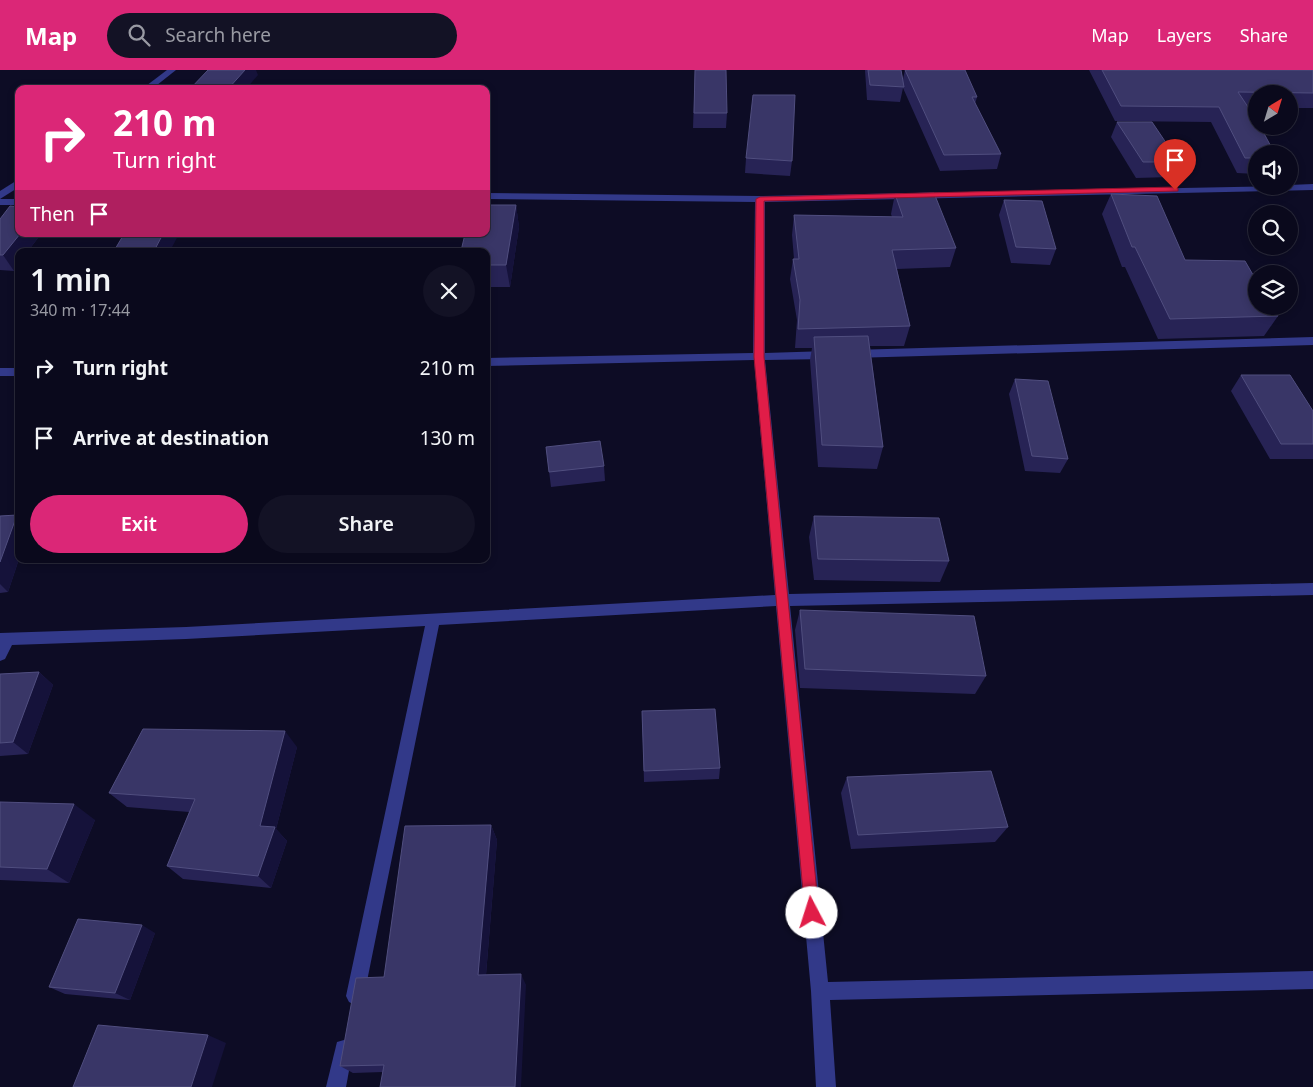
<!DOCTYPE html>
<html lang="en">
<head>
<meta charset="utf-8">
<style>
	body { margin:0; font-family:"Noto Sans",sans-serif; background:#131225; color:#f1f3f6; height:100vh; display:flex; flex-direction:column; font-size:19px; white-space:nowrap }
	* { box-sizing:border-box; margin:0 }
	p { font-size:16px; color:#999aa3 }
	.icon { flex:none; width:28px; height:28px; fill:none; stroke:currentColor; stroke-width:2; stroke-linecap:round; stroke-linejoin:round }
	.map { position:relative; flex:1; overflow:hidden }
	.details { position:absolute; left:15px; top:178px; width:475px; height:315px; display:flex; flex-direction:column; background:#0a091c; border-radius:10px; box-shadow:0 2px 8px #0003,0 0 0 1px #2a2a3b }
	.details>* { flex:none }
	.top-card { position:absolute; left:15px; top:15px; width:475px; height:152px; border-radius:10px; box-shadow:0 2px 8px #0003,0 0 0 1px #2a2a3b; background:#db2777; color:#fff; overflow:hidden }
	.needle { width:32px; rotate:38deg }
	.tools { position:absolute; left:1248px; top:15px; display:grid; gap:10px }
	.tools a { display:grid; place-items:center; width:50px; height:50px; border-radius:50%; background:#0a091c; box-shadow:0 2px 8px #0003,0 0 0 1px #2a2a3b; font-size:25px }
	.pin { position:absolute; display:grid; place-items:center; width:42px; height:42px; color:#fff; margin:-51px -21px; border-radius:50% 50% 50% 0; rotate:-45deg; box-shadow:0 0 5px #0007 }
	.pin .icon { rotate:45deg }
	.me { position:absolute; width:55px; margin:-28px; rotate:355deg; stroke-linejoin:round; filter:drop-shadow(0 0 4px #0008) }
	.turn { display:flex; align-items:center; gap:18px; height:105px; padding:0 15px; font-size:22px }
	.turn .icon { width:65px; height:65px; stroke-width:2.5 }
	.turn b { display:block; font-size:35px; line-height:42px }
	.then { display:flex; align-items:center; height:48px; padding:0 15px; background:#0003; gap:10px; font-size:19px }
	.round { display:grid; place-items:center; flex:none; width:52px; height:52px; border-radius:26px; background:#131225 }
	.summary { display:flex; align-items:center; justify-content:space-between; height:85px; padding:0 15px }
	h1 { font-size:30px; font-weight:600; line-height:38px }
	.primary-button { display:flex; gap:10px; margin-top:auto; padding:10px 15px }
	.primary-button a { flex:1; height:58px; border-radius:30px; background:#db2777; color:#fff; font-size:20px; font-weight:600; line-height:58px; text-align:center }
	.primary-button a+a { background:#131225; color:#f1f3f6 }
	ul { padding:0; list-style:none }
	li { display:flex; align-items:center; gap:15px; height:70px; padding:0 15px }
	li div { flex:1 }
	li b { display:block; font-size:19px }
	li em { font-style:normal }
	header { display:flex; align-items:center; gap:30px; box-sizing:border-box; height:70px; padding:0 25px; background:#db2777; color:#fff }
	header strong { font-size:24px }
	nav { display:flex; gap:28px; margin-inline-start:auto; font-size:18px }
	.search { width:350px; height:45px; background:#131225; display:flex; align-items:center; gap:12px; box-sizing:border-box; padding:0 18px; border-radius:28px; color:#999aa3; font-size:19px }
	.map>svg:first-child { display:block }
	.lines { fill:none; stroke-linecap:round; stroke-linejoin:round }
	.minor { fill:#323989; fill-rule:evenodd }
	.wall { fill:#272355 }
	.shaded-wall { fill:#15123a }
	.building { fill:#393667; stroke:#504e7f }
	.route { fill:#e11d48; stroke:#92132f }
</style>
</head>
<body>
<header>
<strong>Map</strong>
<div class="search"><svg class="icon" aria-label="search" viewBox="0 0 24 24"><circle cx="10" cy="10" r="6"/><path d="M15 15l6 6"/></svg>Search here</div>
<nav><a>Map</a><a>Layers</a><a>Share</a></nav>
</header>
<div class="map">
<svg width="1313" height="1017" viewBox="0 0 1313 1017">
	<rect width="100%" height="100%" fill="#0d0c25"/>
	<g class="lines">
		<g class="minor">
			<path d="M167,0H176L152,19H142Z"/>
			<path d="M19,109V117L0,129V121Z"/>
			<path d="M1313,114V120L765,132V283L828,281L834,285L828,289L765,290L789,524L1313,513V525L790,536L828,912L1313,901V919L830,930L836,1017H816L811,921L776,536L439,555L364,926L361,932L355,935L349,932L346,926L425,556L186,569L12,575L5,589L0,591V563L186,557L775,525L754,290L486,296V288L753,283L755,132L486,129V123L760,126L1289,116V115Z"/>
			<rect x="0" y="129" width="19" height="6"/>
			<path d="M1313,267V275L852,288L846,284L852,280Z"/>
			<rect x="0" y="298" width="19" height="8"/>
			<path d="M344,970L351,972L353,979L346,1017H326L337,972Z"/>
		</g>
	</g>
	<g class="wall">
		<path d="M695,0L727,43L726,58H693Z"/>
		<path d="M865,0H901L903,9L905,0L977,27L975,34L1001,84L997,99L940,101L903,18L900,32L867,30Z"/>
		<path d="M1089,0H1313V38H1289V24H1256V37H1249L1256,84V104L1237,103L1211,52L1115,51Z"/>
		<path d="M1117,52L1179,92L1171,107L1136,108L1111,67Z"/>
		<path d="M746,88L792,91L790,106L745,103Z"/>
		<path d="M895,124L956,178L950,197L897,199L910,256L904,276H870L883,377L877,399L818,397L810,290L812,278H795L797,250L790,209L793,189H794L792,165L794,145L892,147L891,144Z"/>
		<path d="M1111,124L1185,190L1278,246L1264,266L1158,269L1125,197H1122L1102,144Z"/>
		<path d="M1004,130L1056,179L1050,195L1011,193L999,145Z"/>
		<path d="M516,135L519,157L510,217H486V181Z"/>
		<path d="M0,149L19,164H41L28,181H19V194L14,201L0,200Z"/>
		<path d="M1241,305L1313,374V389H1270L1231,321Z"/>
		<path d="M1015,309L1068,389L1060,403L1025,401L1009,324Z"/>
		<path d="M546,377L604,396L605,411L551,417Z"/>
		<path d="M17,445L19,447V489L8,522L0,523V446Z"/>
		<path d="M814,446L949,491L940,512L814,510L809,467Z"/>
		<path d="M800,540L986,606L975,624L800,618L795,560Z"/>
		<path d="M39,602L53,615L28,684L0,686V604Z"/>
		<path d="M642,641L720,698L719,709L644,712Z"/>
		<path d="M297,677L276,759L287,771L271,818L183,809L167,796L189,742L127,737L109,723Z"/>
		<path d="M847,707L1008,757L995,772L851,779L841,723Z"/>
		<path d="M0,732L95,750L69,813L0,810Z"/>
		<path d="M491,755L497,770L486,905L526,915L383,1002L353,1003L340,996L384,907Z"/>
		<path d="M155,863L130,930L65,924L49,917Z"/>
	</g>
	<g class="shaded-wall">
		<path d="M245,0H256L258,5L246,19H228Z"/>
		<path d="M516,135L519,157L510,217L506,195Z"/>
		<path d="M20,164H41L28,181H19V194L14,201L3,185Z"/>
		<path d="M163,164H179L170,181H154Z"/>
		<path d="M17,445L19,447V489L8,522L0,514V492Z"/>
		<path d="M39,602L53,615L28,684L13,672Z"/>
		<path d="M285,661L297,677L276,759L287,771L271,818L258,806L260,756Z"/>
		<path d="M74,734L95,750L69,813L47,799Z"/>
		<path d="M491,755L497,770L485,916L478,905Z"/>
		<path d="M142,855L155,863L130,930L115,923Z"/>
		<path d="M521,904L526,915L521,1017H515Z"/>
		<path d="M208,965L226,973L212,1017H191Z"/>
	</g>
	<g class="building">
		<path d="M208,0H245L228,19H190Z"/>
		<path d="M695,0H726L727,43H694Z"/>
		<path d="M868,0H901L904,17L870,15Z"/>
		<path d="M905,0H965L977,27H972L1001,84L944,85Z"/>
		<path d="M1102,0H1313V23L1238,22L1252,43L1256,50V56H1260L1275,84H1256V88H1245L1219,37L1121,36Z"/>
		<path d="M753,25H795L792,91L746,88Z"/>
		<path d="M1117,52H1152L1179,92H1143Z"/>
		<path d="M934,123L956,178L892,180L910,256L798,259L800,230L793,189H799L794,145L903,147L895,124Z"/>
		<path d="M1111,124L1157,126L1185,190L1245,191L1256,210V236H1272L1278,246L1170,249L1135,177H1132Z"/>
		<path d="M1004,130L1042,131L1056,179L1016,177Z"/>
		<path d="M486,135H516L506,195H486V181H461L465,164H486Z"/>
		<path d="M10,136L19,137V164H20L3,185H0V149Z"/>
		<path d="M124,164H163L154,181H114Z"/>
		<path d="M868,266L883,377L822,375L814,267Z"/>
		<path d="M1241,305H1290L1313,341V374H1281Z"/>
		<path d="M1015,309L1048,311L1068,389L1032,386Z"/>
		<path d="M600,371L604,396L549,402L546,377Z"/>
		<path d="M17,445L0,492V446Z"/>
		<path d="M814,446L939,448L949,491L818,489Z"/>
		<path d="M800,540L974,546L986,606L805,599Z"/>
		<path d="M39,602L13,672L0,673V604Z"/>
		<path d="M715,639L720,698L644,701L642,641Z"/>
		<path d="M143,659L285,661L260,756L275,757L258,806L167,796L195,729L109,723Z"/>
		<path d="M991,701L1008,757L858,765L847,707Z"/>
		<path d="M0,732L74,734L47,799L0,797Z"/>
		<path d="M491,755L478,905L521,904L515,1017H380L384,995L340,996L356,908L384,907L405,756Z"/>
		<path d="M78,849L142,855L115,923L49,917Z"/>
		<path d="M98,955L208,965L191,1017H73Z"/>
	</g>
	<path class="route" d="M1175,117L1178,118V121L764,131V287L819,843L817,848L812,850L807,848L805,843L754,287L756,129L760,127Z"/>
</svg>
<div class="tools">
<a><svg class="needle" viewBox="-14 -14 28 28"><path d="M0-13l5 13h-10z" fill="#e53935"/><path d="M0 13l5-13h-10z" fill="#999aa3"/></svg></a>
<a><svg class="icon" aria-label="sound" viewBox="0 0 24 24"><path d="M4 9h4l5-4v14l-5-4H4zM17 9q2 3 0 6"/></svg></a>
<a><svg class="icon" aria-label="search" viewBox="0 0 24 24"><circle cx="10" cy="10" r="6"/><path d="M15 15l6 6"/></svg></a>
<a><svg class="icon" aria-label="layers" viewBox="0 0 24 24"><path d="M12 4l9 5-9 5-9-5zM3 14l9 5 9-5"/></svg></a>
</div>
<div class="pin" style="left:1175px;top:120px;background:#d93025"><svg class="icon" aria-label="arrive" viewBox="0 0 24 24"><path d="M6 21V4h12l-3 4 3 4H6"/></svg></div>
<svg class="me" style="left:812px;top:843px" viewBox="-20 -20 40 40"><circle r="19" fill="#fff"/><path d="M0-13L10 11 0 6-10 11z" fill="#e11d48"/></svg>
<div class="top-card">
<div class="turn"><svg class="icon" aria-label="right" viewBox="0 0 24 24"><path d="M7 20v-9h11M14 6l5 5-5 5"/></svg><div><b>210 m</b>Turn right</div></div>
<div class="then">Then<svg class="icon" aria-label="arrive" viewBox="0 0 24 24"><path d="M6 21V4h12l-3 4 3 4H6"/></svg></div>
</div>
<section class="details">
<div class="summary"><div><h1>1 min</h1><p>340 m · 17:44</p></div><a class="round"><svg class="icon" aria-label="close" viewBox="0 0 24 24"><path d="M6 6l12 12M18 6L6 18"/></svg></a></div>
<ul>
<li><svg class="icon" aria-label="right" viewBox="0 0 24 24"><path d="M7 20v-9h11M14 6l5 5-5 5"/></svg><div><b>Turn right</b></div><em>210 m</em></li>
<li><svg class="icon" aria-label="arrive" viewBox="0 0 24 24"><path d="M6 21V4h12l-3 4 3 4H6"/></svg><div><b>Arrive at destination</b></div><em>130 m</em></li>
</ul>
<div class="primary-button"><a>Exit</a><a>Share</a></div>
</section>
</div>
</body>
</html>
